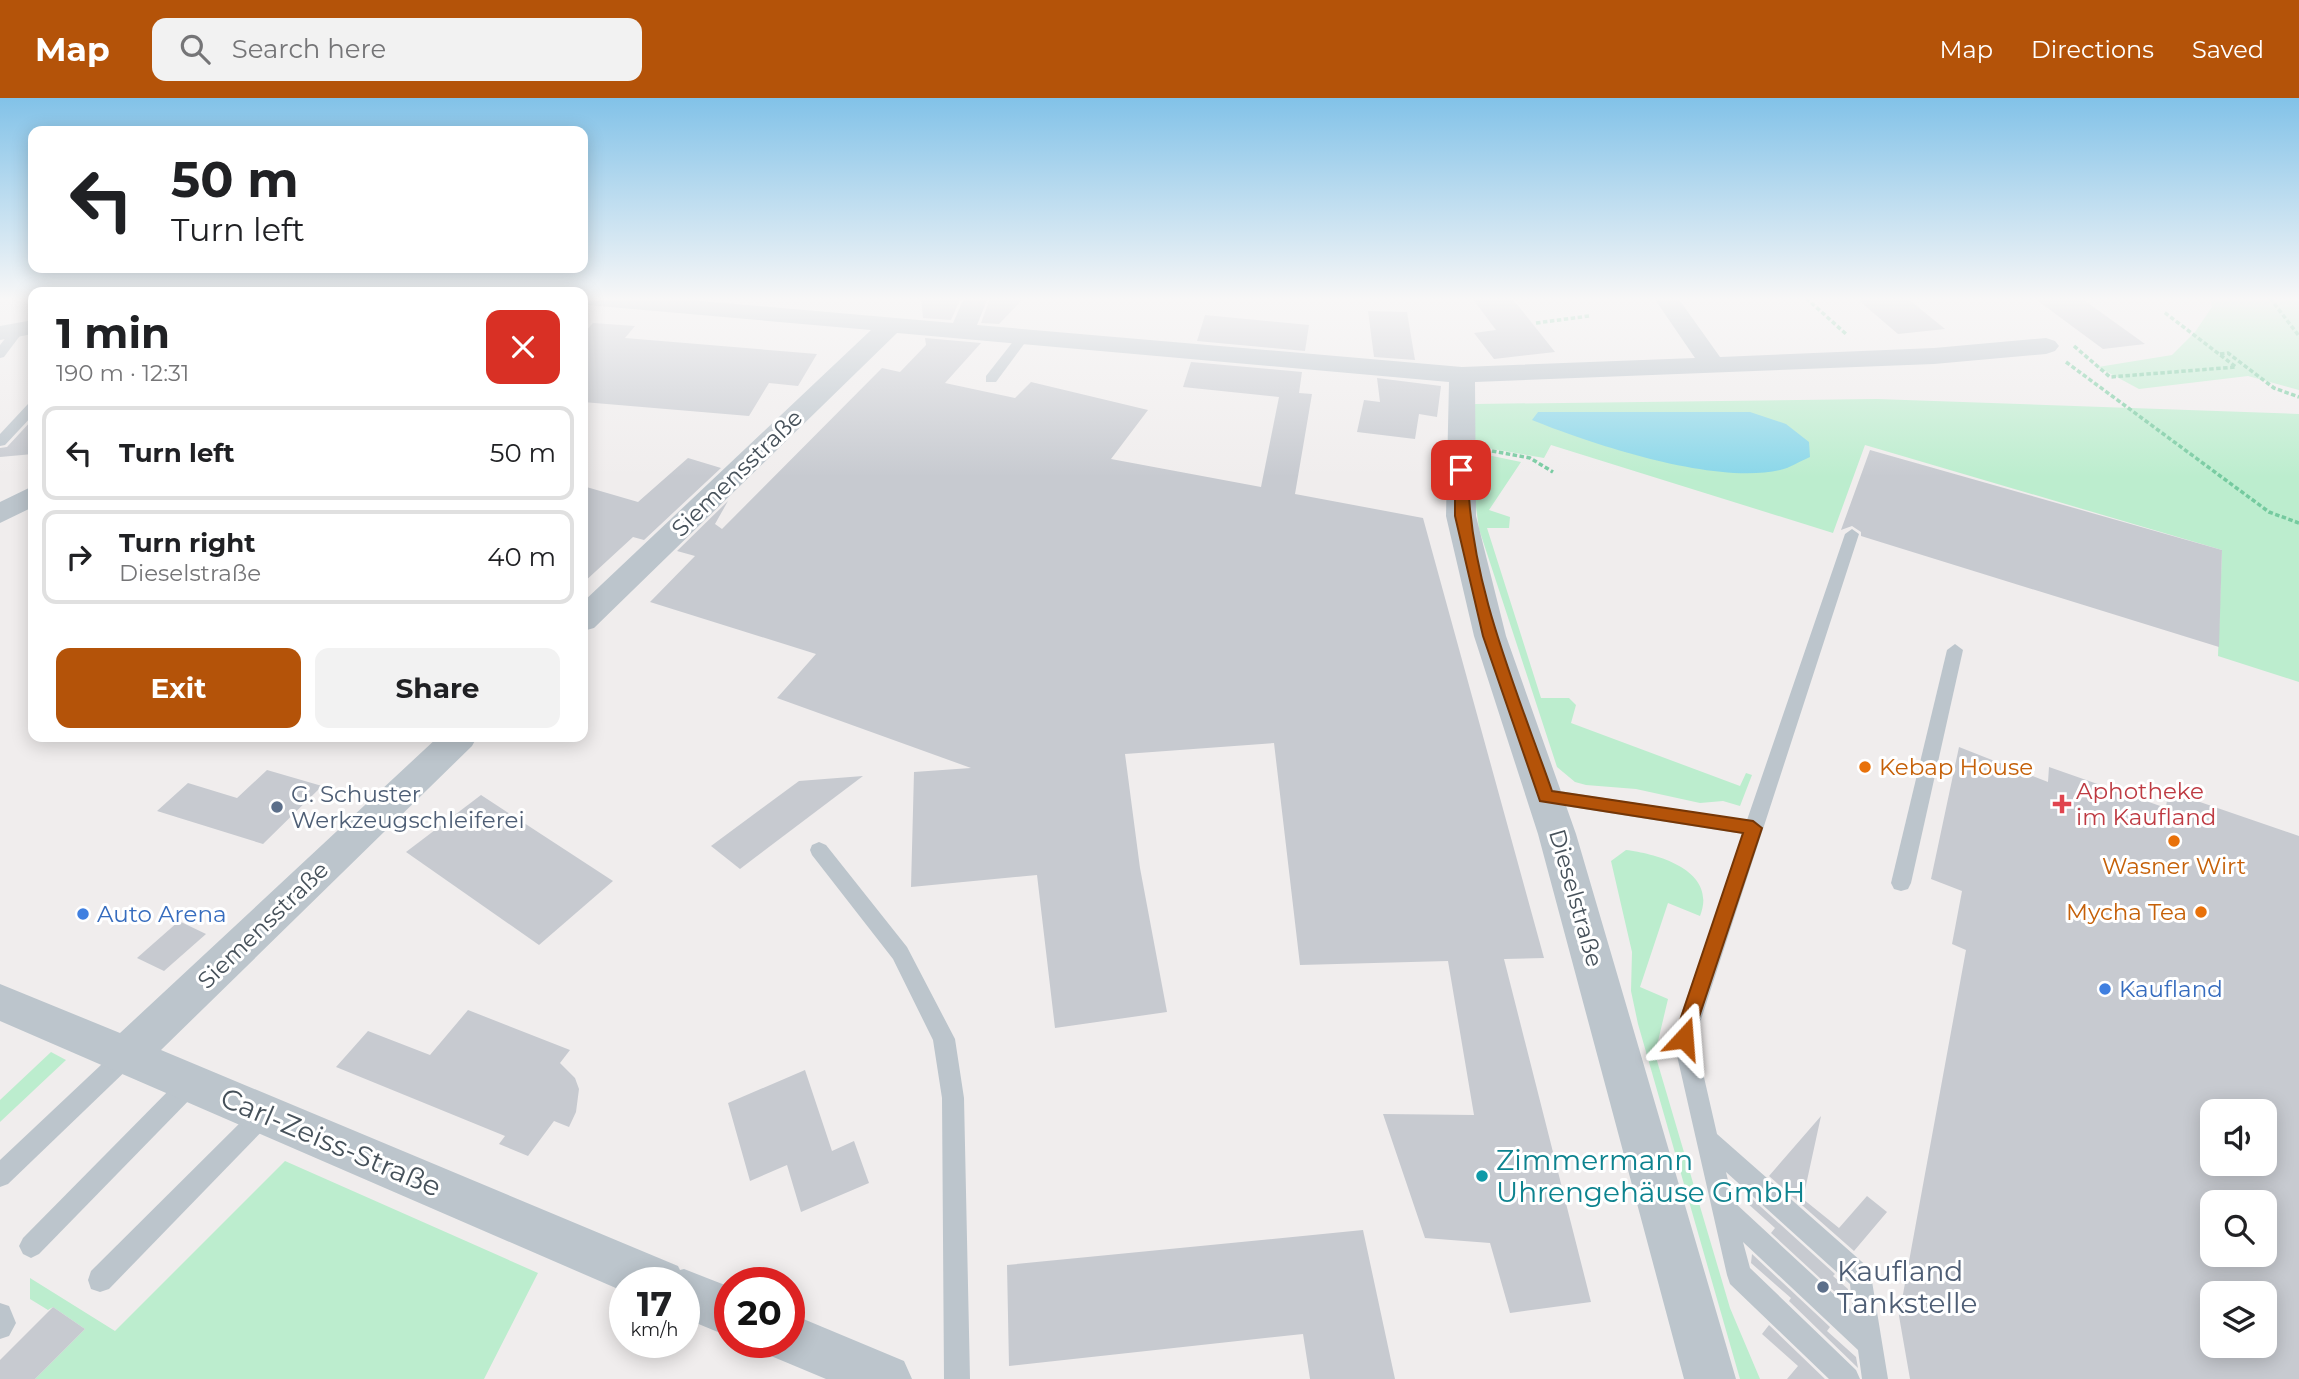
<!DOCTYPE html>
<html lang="en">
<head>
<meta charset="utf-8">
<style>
	body { margin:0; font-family:Montserrat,sans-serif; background:#f2f2f2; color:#202124; height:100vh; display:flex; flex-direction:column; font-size:26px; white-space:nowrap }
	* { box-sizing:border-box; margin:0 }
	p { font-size:23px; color:#757577 }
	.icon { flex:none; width:38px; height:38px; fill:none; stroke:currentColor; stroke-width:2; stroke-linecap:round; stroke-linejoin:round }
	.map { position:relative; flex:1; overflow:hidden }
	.sheet { position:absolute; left:28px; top:189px; width:560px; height:455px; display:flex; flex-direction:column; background:#fff; border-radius:14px; box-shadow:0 4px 18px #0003 }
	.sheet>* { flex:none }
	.top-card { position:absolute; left:28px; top:28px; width:560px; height:147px; border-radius:14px; box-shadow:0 4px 18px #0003; background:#fff; color:#202124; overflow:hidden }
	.controls { position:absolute; left:2200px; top:1001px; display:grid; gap:14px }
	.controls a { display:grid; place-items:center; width:77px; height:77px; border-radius:14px; background:#fff; box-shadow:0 4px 18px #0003; font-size:35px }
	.speed { position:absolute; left:609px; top:1169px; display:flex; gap:14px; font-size:35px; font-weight:700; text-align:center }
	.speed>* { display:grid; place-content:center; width:91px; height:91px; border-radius:50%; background:#fff; box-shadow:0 4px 18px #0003; line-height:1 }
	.speed small { font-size:18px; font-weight:400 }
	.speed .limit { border:10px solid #d22; background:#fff; color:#111 }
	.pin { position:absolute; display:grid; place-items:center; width:60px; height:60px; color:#fff; margin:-30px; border-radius:14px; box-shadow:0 4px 10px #0006 }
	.me { position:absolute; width:77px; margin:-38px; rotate:19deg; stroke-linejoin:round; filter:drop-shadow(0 0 5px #0008) }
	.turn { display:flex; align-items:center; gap:24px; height:147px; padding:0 28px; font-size:32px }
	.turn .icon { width:91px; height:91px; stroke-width:2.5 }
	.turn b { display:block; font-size:49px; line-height:60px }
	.round { display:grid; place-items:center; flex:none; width:74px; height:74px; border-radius:14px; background:#f2f2f2 }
	.head { display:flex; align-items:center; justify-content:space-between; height:119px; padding:0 28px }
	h1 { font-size:42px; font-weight:700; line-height:52px }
	.cta { display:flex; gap:14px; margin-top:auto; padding:14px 28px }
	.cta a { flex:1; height:80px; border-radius:14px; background:#b45309; color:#fff; font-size:28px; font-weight:700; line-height:80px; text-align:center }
	.cta a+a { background:#f2f2f2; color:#202124 }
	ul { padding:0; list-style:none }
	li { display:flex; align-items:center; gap:21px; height:94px; margin:0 14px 10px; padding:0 14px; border:4px solid #e0e0e0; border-radius:14px }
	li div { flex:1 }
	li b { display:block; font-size:26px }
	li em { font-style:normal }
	header { display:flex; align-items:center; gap:42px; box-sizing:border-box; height:98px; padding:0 35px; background:#b45309; color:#fff }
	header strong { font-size:33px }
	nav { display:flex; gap:38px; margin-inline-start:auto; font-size:24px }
	.search { width:490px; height:63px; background:#f2f2f2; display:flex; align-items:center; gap:18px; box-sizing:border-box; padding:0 24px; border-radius:14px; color:#757577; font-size:26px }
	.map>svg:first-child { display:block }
	.green { fill:#bcedce }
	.water { fill:#8ad7e9 }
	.building { fill:#c7cad0; fill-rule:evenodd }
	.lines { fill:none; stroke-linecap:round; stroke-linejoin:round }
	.path { stroke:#75ca9f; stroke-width:3.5; stroke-dasharray:4.5 2.5; stroke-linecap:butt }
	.service { fill:#bcc5cc; fill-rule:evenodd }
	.minor { fill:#bcc5cc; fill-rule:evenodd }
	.route { fill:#b45309; stroke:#753606; stroke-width:2 }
	.food-dot { fill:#e8710a; stroke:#fff; stroke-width:2.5 }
	.health-dot { fill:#e0444e; stroke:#fff; stroke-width:2.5 }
	.service-dot { fill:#5c6f8a; stroke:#fff; stroke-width:2.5 }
	.shop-dot { fill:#3f7fe0; stroke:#fff; stroke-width:2.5 }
	.culture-dot { fill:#0f9aa8; stroke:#fff; stroke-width:2.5 }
	.labels { text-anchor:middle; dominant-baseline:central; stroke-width:6; stroke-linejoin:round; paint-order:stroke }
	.street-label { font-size:23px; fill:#46515a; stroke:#fff }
	.food-label { font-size:23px; fill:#c56008; stroke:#fff; text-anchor:start }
	.health-label { font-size:23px; fill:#be3a42; stroke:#fff; text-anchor:start }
	.service-label { font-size:23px; fill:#4e5e75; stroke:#fff; text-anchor:start }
	.shop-label { font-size:23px; fill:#366cbe; stroke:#fff; text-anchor:start }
	.near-street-label { font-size:28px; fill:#46515a; stroke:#fff }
	.near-culture-label { font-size:28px; fill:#0d838f; stroke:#fff; text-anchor:start }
	.near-service-label { font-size:28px; fill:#4e5e75; stroke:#fff; text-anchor:start }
</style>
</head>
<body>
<header>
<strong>Map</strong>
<div class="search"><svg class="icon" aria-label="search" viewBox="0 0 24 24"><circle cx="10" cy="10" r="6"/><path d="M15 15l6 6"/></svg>Search here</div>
<nav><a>Map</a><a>Directions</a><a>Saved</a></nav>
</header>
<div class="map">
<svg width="2299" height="1281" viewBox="0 0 2299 1281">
	<rect width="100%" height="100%" fill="#f0eded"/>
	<g class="green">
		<path d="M2210,200H2299V292L2248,278L2139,291L2098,269L2172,257L2195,234L2212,209Z"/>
		<path d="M1877,301L2299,316V584L2218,558L2222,452L1865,347L1833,435L1551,347L1544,360L1475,348V306Z"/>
		<path d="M1478,355L1521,364L1489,412L1510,419L1509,430H1487L1541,600H1569L1576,607L1571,625L1740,688L1746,675L1752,677L1740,708L1723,703L1700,705L1636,691L1586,687L1575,684L1557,669L1479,431L1475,402Z"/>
		<path d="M1626,752C1659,756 1718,773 1700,818L1668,805L1640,889L1668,901L1655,956L1730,1210L1760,1281H1740L1638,926L1631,893L1632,854L1611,763Z"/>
		<path d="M51,954L66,962L0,1024V1002Z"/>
		<path d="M285,1063L538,1175L484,1281H35L85,1231L53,1209L48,1212L30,1201V1180L115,1233Z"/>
	</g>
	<path class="water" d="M1538,314H1750L1786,326L1809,344L1810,359C1800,363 1790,370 1780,372C1715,387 1594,347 1532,322Z"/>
	<g class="building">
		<path d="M921,200H961L951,222L923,220Z"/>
		<path d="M990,200H992L1022,202L999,226L981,225Z"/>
		<path d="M1472,200H1512L1555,254L1494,261L1474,235L1496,232Z"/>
		<path d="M1856,200H1907L1945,231L1898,236Z"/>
		<path d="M2034,200H2081L2145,246L2103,251Z"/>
		<path d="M1368,213L1407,214L1415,262L1374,259Z"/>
		<path d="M1205,217L1309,227L1305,253L1197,243Z"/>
		<path d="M593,225L635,228L625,240L817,256L798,288L769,285L749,318L583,304V236Z"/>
		<path d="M925,240L981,245L945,285L1015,300L1031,284L1148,312L1111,361L1261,389L1279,299L1183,289L1191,264L1302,274L1299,295L1312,296L1295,396L1423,420L1544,860L1504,861L1591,1204L1510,1215L1490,1145L1425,1140L1383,1016L1474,1017L1448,863L1300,867L1274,645L1125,656L1140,770L1167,914L1055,930L1037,777L911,789L914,674L971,670L777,600L816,556L650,504L695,458L677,453L728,403L715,426L722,431L882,270L900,274L926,247Z"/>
		<path d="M1377,280L1441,288L1437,319L1419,316L1415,341L1357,334L1364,302L1380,304Z"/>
		<path d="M33,321V356L0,359V350L7,349Z"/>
		<path d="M1870,352L2222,452L2219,549L1861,438V434L1852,428L1841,432Z"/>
		<path d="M688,360L721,370L644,442L633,439L583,485V388L638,404Z"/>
		<path d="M1959,649L2048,684L2049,669L2166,710L2168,693L2299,738V1281H1910L1899,1218L1966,852L1952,846L1962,793L1931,781ZM2212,1013H2264V1066H2212ZM2212,1104H2264V1157H2212ZM2212,1195H2264V1248H2212Z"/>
		<path d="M267,672L322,688L263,746L157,713L188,685L237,700Z"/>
		<path d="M863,678L740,771L711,748L799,683Z"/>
		<path d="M481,697L613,783L539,847L406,754Z"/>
		<path d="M179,823L206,836L164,873L137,860Z"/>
		<path d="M468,912L570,952L560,965L575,980L579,991L576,1014L569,1029L554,1023L528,1058L499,1046L505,1038L336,969L368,933L430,957Z"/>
		<path d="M805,972L832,1053L854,1043L869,1085L801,1114L787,1067L750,1083L728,1005Z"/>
		<path d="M1821,1018L1803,1101L1839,1130L1867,1098L1887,1114L1854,1153L1769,1078Z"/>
		<path d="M1750,1099L1835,1176L1833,1178L1848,1191V1206L1771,1135L1775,1130L1746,1104Z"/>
		<path d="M1363,1132L1395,1281H1310L1303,1236L1009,1268L1007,1167Z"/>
		<path d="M1752,1156L1830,1229L1827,1233L1856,1259L1858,1270L1789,1203L1791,1200L1751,1165Z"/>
		<path d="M53,1209L85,1231L35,1281H0V1262Z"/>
		<path d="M1769,1227L1825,1281H1787L1798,1268L1762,1236Z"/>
	</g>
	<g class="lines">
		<g class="path">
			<path d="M1806,200L1846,236"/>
			<path d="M2270,200L2299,238"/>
			<path d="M1536,225L1589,218"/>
			<path d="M2074,248L2110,279L2236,269L2164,214"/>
			<path d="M2220,256L2228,255L2274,290L2299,299"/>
			<path d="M2066,264L2269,414L2299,425"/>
			<path d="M1492,353L1530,360L1553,374"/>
		</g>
		<g class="service">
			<path d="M15,228L25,231L4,259L0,260V247Z"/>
			<path d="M1023,235L1027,236V242L996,284H986V278L1019,236Z"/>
			<path d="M33,305V317L5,347L0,348V336L28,306Z"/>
			<path d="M1852,431L1859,436L1695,940L1717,1036L1870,1171L1888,1281H1862L1858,1252L1743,1144L1750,1170L1856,1272L1860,1281H1829L1730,1186L1727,1177L1673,940L1743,736L1546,705L1540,703L1537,698L1540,693L1546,691L1747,722L1845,436ZM1726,1074L1850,1186L1853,1214L1733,1103Z"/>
			<path d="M1955,546L1963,552L1911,785L1908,791L1901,793L1894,791L1891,785L1947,552Z"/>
			<path d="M819,744L826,747L907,849L955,941L964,1000L970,1281H944L942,1000L933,942L893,861L812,757L810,752L812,747Z"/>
			<path d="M127,947L135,950L138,957L135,964L8,1086L0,1089V1062L119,950Z"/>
			<path d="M191,975L199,978L202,985L199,992L39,1156L31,1160L23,1156L19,1148L23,1140L183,978Z"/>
			<path d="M264,1006L272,1009L275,1016L272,1023L109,1191L100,1194L91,1191L88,1182L91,1173L256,1009Z"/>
			<path d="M0,1205L9,1208L16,1225L9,1238L0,1241Z"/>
		</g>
		<g class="minor">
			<path d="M583,200H667L953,225L964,200H988L977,227L1462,269L1695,260L1654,200H1678L1720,259L1934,250L2046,240L2055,243L2059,248L2055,253L2046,256L1934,266L1475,284L1476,418L1506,538L1576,736L1736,1281H1684L1538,736L1474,538L1446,418L1449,284L897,235L594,530L583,533V504L871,232L587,207L583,206Z"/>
			<path d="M33,222V236L0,242V228Z"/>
			<path d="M33,388V409L0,425V404Z"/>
			<path d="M438,639H477L472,648L161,952L678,1168L680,1172L684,1171L730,1189V1239L684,1220V1185H625V1194L0,923V886L120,935Z"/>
			<path d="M789,1215L904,1263L912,1281H826L771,1258L766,1244H789Z"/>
		</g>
	</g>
	<linearGradient id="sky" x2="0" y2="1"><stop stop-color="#82c2e8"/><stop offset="0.53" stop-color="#f8f7f7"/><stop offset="1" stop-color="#f8f7f7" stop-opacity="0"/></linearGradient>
	<rect width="2299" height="379" fill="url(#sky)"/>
	<path class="route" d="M1461,368L1468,372C1468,482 1516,590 1552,693L1753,723L1762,730L1690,946L1684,949L1677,946L1674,940L1743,735L1540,703L1483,538L1455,418V372Z"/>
	<g class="food-dot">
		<circle cx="1865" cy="669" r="7"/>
		<circle cx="2174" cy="743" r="7"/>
		<circle cx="2201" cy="814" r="7"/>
	</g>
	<path class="health-dot" d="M2058.5 695.5h7v7h7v7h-7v7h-7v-7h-7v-7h7z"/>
	<g class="service-dot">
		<circle cx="277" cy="709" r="7"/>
		<circle cx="1823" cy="1189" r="7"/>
	</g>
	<g class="shop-dot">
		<circle cx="83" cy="816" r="7"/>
		<circle cx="2105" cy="891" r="7"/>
	</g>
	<circle class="culture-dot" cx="1482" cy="1078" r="7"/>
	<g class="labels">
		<g class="street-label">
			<text transform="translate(737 375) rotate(-44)">Siemensstraße</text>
			<text transform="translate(1576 800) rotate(74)">Dieselstraße</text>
			<text transform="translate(263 827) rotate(-44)">Siemensstraße</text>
		</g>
		<g class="food-label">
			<text x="1879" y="669">Kebap House</text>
			<text x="2174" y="768" text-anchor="middle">Wasner Wirt</text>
			<text x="2187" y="814" text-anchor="end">Mycha Tea</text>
		</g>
		<g class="health-label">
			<text x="2076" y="693">Aphotheke<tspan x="2076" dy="26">im Kaufland</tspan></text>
		</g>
		<g class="service-label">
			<text x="291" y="696">G. Schuster<tspan x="291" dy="26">Werkzeugschleiferei</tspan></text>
		</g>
		<g class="shop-label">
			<text x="97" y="816">Auto Arena</text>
			<text x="2119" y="891">Kaufland</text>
		</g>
		<g class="near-street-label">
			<text transform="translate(331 1044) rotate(23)">Carl-Zeiss-Straße</text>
		</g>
		<g class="near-culture-label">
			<text x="1496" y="1062">Zimmermann<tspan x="1496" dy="32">Uhrengehäuse GmbH</tspan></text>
		</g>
		<g class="near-service-label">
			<text x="1837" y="1173">Kaufland<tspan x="1837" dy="32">Tankstelle</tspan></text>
		</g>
	</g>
</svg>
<div class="controls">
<a><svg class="icon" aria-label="sound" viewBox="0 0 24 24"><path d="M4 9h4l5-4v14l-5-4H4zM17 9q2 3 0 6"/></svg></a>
<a><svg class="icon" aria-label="search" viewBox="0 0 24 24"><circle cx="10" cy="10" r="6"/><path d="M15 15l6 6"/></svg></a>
<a><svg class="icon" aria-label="layers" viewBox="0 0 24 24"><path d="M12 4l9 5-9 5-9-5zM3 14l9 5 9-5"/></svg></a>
</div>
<div class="speed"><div>17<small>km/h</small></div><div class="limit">20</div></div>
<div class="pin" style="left:1461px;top:372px;background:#d93025"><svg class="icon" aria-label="arrive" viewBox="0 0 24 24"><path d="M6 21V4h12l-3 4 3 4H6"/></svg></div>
<svg class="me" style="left:1684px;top:940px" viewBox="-20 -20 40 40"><path d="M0-17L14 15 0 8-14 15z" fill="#b45309" stroke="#fff" stroke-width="4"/></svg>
<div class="top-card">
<div class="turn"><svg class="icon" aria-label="left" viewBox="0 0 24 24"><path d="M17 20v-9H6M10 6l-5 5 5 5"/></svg><div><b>50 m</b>Turn left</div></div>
</div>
<section class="sheet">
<div class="head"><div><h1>1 min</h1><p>190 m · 12:31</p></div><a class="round" style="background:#d93025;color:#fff"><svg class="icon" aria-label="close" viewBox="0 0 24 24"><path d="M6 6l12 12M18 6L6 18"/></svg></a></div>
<ul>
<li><svg class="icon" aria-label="left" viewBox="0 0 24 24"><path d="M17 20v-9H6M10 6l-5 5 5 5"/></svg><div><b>Turn left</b></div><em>50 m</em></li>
<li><svg class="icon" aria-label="right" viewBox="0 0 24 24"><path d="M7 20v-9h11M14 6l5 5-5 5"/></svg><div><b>Turn right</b><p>Dieselstraße</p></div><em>40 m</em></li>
</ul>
<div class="cta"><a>Exit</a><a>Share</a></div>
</section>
</div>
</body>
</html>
